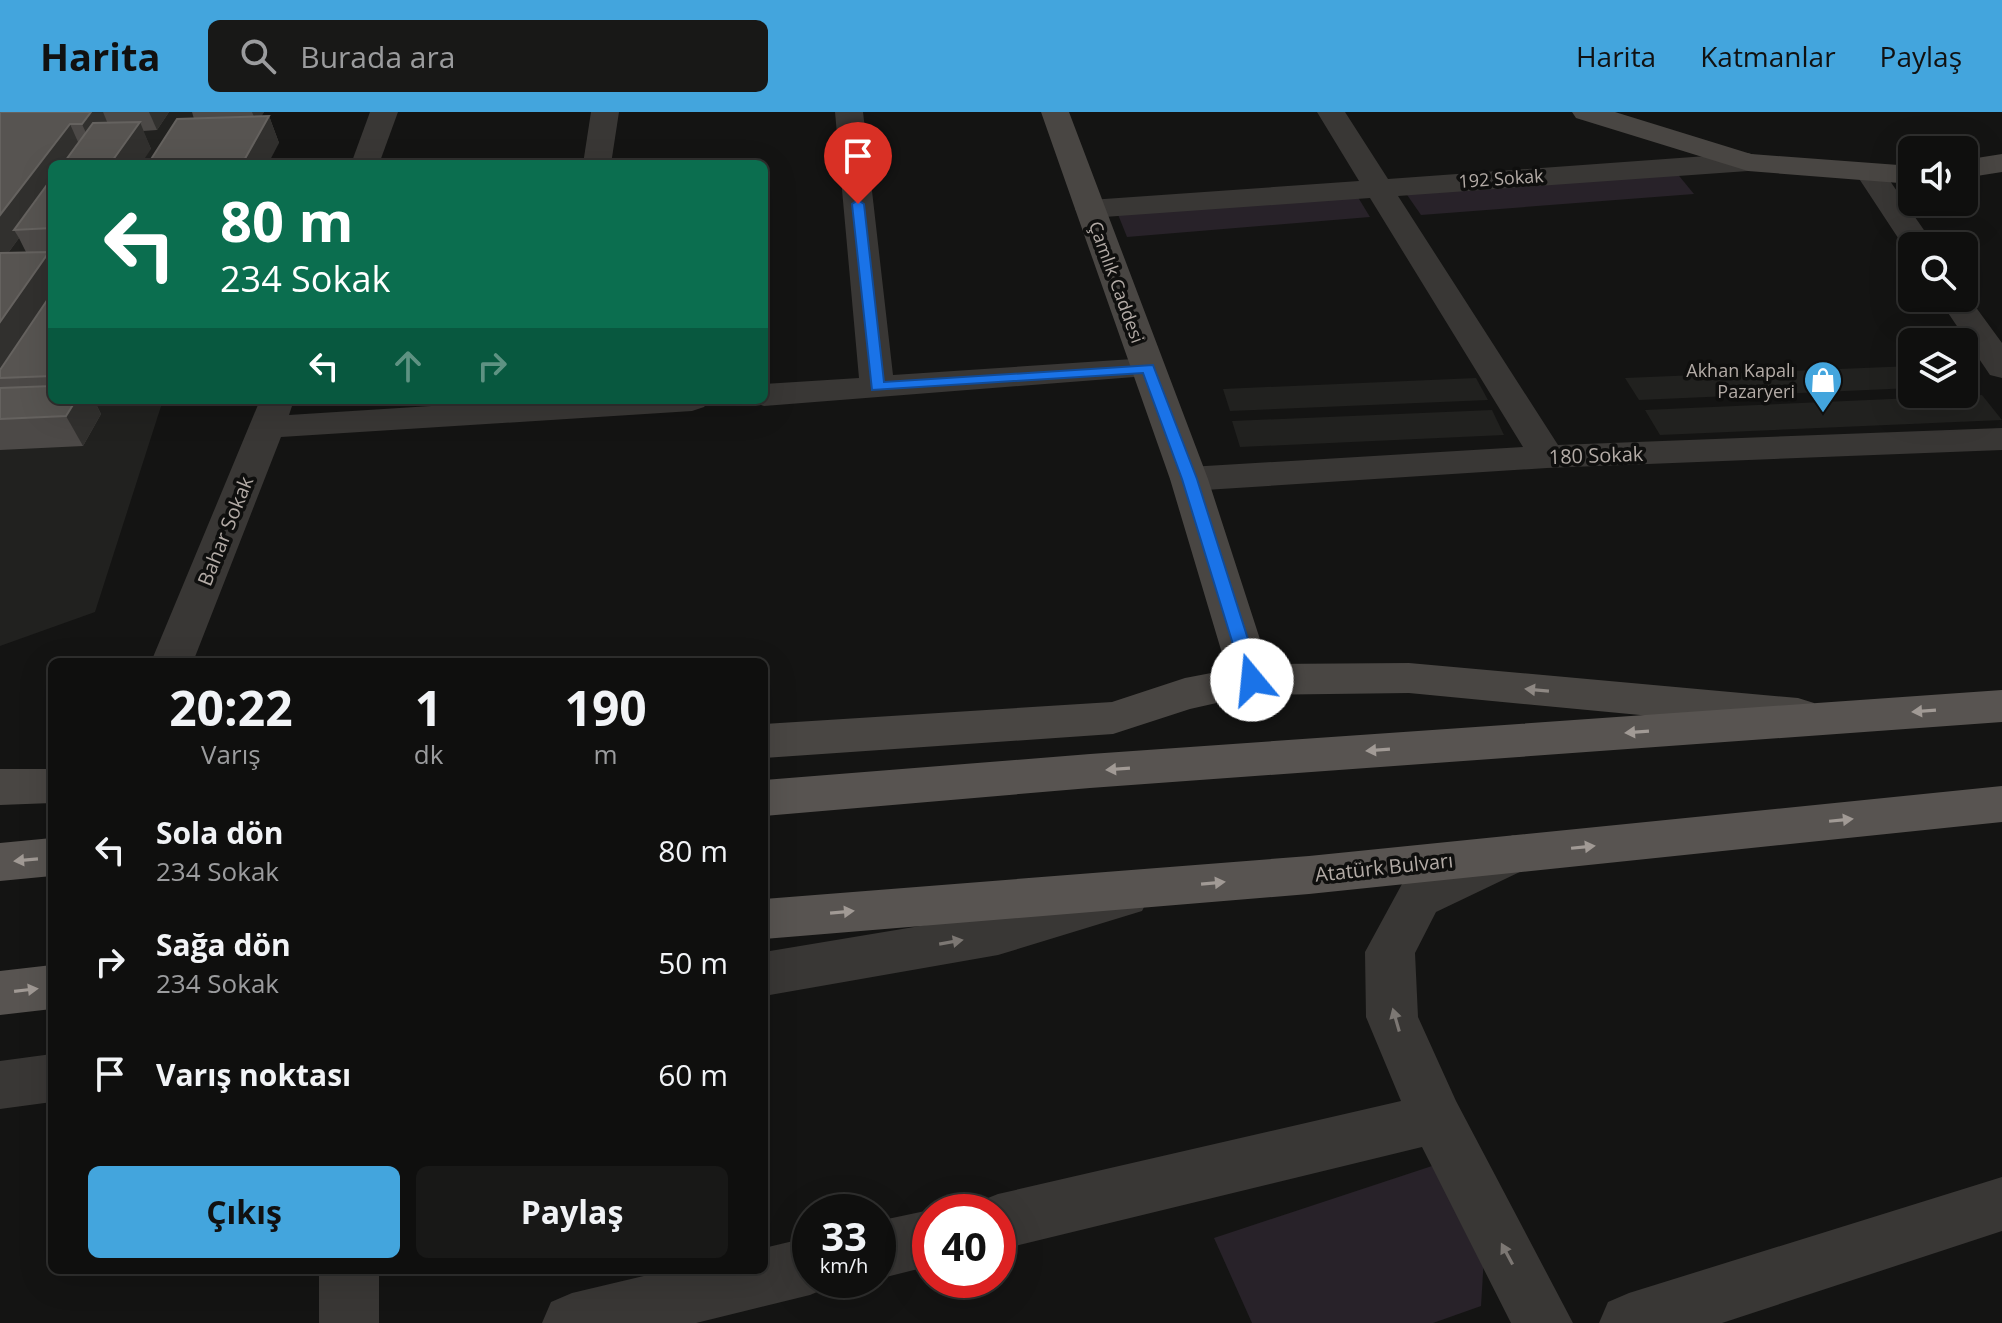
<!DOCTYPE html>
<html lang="tr">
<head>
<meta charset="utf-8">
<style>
	body { margin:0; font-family:"Open Sans",sans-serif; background:#181817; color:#f1f3f6; height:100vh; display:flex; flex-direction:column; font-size:30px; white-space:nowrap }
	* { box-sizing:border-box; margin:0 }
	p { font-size:26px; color:#9b9c9e }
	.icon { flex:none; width:44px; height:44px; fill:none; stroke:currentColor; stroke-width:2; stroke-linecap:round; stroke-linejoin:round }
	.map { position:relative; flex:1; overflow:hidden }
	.side { position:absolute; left:48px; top:546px; width:720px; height:616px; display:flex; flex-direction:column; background:#0f0f0e; border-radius:12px; box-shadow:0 8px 32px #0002,0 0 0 2px #2f2f2e }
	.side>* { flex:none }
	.guide { position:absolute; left:48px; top:48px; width:720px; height:244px; border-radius:12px; box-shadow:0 8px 32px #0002,0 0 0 2px #2f2f2e; background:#0b6e4f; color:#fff; overflow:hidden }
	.tools { position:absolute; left:1898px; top:24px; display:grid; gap:16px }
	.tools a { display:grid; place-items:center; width:80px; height:80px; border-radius:12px; background:#0f0f0e; box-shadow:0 8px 32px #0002,0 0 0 2px #2f2f2e; font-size:40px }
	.speed { position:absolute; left:792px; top:1082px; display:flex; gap:16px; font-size:40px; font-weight:700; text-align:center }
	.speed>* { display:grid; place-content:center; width:104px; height:104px; border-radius:50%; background:#0f0f0e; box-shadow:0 8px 32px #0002,0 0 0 2px #2f2f2e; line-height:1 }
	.speed small { font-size:20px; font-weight:400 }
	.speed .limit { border:12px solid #d22; background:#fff; color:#111 }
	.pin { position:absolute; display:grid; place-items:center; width:68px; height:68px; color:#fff; margin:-82px -34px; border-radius:50% 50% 50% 0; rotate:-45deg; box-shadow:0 0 8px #0007 }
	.pin .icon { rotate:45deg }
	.me { position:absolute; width:88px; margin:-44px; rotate:343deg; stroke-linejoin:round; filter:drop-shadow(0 0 6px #0008) }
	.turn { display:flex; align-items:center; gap:28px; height:168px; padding:0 40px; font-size:36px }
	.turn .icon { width:104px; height:104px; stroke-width:2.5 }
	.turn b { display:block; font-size:56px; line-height:68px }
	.lanes { display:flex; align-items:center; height:76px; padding:0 40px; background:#0003; justify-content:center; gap:40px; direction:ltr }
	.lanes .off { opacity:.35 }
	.eta { display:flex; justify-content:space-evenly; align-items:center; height:136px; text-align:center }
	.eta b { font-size:48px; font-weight:700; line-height:56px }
	.cta { display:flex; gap:16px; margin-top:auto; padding:16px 40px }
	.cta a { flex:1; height:92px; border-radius:12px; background:#43a5dd; color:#111; font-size:32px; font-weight:700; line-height:92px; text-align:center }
	.cta a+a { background:#181817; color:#f1f3f6 }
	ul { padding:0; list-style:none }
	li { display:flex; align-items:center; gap:24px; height:112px; padding:0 40px }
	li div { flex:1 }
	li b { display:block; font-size:30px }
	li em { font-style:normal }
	header { display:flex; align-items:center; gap:48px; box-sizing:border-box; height:112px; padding:0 40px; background:#43a5dd; color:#111 }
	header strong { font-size:38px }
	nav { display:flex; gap:44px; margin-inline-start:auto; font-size:28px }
	.search { width:560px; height:72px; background:#181817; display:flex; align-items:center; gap:20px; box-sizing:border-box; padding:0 28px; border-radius:12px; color:#9b9c9e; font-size:30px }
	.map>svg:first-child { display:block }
	.built { fill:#21211f }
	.green { fill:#282229 }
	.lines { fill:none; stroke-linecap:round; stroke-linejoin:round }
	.street { fill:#393735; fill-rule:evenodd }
	.secondary { fill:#494643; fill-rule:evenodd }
	.primary { fill:#585451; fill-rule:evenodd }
	.wall { fill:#4c4947; fill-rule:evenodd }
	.shaded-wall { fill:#31302e }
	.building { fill:#575451; stroke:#65625f; stroke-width:2 }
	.oneway { fill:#8e8883 }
	.oneway2 { fill:#a19a95 }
	.oneway3 { fill:#7c7773 }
	.route { fill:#1a73e8; stroke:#114b97; stroke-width:2 }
	.labels { text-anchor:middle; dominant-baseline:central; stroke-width:7; stroke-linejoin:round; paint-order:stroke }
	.far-street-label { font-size:18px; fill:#b3aba6; stroke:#0f0f0e }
	.far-poi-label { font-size:18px; fill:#b3aba6; stroke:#0f0f0e; text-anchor:end }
	.street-label { font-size:20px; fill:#b3aba6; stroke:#0f0f0e }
</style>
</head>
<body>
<header>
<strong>Harita</strong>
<div class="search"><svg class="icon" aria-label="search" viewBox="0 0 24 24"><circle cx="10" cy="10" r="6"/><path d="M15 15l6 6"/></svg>Burada ara</div>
<nav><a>Harita</a><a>Katmanlar</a><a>Paylaş</a></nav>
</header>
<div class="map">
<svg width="2002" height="1211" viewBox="0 0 2002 1211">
	<rect width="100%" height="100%" fill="#141413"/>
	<g class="built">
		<path d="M0,0H256L239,52H52V288H163L95,500L0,534Z"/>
		<path d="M1912,254V276L1639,288L1625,266Z"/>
		<path d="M1476,266L1488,288L1230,299L1223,277Z"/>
		<path d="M1982,283L2002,308L1660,323L1645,298Z"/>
		<path d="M1492,298L1504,323L1240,335L1232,309Z"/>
	</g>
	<g class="green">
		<path d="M1675,59L1694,82L1421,103L1403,77Z"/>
		<path d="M1356,82L1370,105L1127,125L1117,100Z"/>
		<path d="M1432,1054L1484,1145L1481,1194L1433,1211H1252L1214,1126Z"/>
	</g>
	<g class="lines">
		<g class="street">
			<path d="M370,0H398L379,52H351Z"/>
			<path d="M591,0H619L611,52H583Z"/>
			<path d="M835,0H863L893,263L1148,246L1160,249L1165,256L1160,263L764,294L752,290L750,288H764V272L859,266Z"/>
			<path d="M1317,0H1345L1388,67L1748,41L1758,44L1762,50L1758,56L1748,59L1398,84L1558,333L2002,316V338L1547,356L1189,379L1176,375L1170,367L1176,359L1189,355L1523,335L1370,86L1090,106L1079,103L1075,97L1079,91L1090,88L1359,69Z"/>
			<path d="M1871,53L1881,56L1935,134H1912V142L1908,141L1856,62L1861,56Z"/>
			<path d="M1964,179L2002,231V266L1990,263L1938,186H1964Z"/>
			<path d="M260,288H294L289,303L524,288H710L704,295L692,299L281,325L193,550H151Z"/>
			<path d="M1513,723L1530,729L1537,742L1530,755L1436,800L1415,841L1418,905L1456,989L1573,1211H1511L1422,1035L998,1138V1100H973L978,1090L998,1082L1401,989L1366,905L1365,840L1402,772Z"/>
			<path d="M1125,765L1142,771L1149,785L1142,799L998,843L764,884V840L998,801Z"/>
			<path d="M52,942V990L0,997V949Z"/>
			<path d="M2002,1065V1119L1722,1211H1599L1608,1190L1629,1181Z"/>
			<path d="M930,1098L935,1100H930V1154L878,1167V1109Z"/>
			<path d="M810,1125V1168H834L831,1174L810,1183L696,1211H542L551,1190L572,1181L669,1158H764V1136Z"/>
			<rect x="319" y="1158" width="60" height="53"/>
		</g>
		<g class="secondary">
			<path d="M1041,0H1069L1208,367L1268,552L1409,551L1798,586L1814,591L1820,602L1814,613L1798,618L1409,581L1252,583L1190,597L1113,622L764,646V612L1112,590L1185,566L1227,558L1170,367Z"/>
			<path d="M1572,0H1615L1751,42L1912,54V72L1748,59L1576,6Z"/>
			<path d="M2002,42V60L1964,66V48Z"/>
			<path d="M0,657H52V691L0,693Z"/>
		</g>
		<g class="primary">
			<path d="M2002,578V610L1090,676L764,704V668L1090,642Z"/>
			<path d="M2002,674V710L1309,782L764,827V787L1309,744Z"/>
			<path d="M52,726V764L0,769V731Z"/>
			<path d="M52,853V897L0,903V859Z"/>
		</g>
	</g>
	<g class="wall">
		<path d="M0,0H169L157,18L143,19L151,37L52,52V288H109L107,292H96L101,302L83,334L0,338ZM19,126L26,140L8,141Z"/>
		<path d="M192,0H264L261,4H269L279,31L194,7Z"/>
	</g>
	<g class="shaded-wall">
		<path d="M91,0H103L110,17L94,39L82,12Z"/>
		<path d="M149,0H169L157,18Z"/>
		<path d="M252,0H264L257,12Z"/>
		<path d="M269,4L279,31L268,52H242Z"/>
		<path d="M140,10L151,37L141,52H110Z"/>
		<path d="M70,12L82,39L73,52H52V81L14,118L19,126L0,152V103Z"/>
		<path d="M49,140L52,145V186L0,264V210Z"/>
		<path d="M76,288H94L101,302L83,334L66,304Z"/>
	</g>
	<g class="building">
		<path d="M0,0H91L82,12H70L0,103Z"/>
		<path d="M269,4L242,52H148L177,7Z"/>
		<path d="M140,10L110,52H63L93,11Z"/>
		<path d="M52,66V116L14,118Z"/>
		<path d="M49,140L0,210V141Z"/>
		<path d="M52,181V264L0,266V258Z"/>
		<path d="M52,274V288H76L66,304L0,307V276Z"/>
	</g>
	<defs><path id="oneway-solid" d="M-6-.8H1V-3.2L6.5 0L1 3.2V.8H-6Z" transform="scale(2)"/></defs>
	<use class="oneway" href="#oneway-solid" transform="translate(1537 578) rotate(-175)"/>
	<g class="oneway2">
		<use href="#oneway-solid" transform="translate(1924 599) rotate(176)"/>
		<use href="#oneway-solid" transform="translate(1637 620) rotate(176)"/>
		<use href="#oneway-solid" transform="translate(1378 638) rotate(176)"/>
		<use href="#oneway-solid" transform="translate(1118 657) rotate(176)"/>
		<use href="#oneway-solid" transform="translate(1841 708) rotate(-6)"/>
		<use href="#oneway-solid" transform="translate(1583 735) rotate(-6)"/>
		<use href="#oneway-solid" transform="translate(26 748) rotate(175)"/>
		<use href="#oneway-solid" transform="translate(1213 771) rotate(-5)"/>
		<use href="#oneway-solid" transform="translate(842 800) rotate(-5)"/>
		<use href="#oneway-solid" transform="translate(26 878) rotate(-7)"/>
	</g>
	<g class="oneway3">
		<use href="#oneway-solid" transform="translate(951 830) rotate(-10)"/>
		<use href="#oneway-solid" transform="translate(1396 908) rotate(-106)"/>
		<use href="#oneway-solid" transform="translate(1507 1142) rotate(-118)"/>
	</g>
	<path class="route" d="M858,88L864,92L884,270L1153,253L1197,367L1261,568L1259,572H1246L1244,568L1182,367L1143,261L872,278L852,92Z"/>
	<defs>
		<g id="shop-pin" transform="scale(2)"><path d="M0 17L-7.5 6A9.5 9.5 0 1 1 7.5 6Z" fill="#43a5dd" stroke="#0f0f0e"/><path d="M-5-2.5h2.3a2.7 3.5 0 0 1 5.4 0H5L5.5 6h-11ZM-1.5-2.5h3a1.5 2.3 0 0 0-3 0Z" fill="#fff"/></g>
	</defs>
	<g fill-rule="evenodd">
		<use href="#shop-pin" x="1823" y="268"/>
	</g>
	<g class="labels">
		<g class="far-street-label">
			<text transform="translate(1501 66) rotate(-4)">192 Sokak</text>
			<text transform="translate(1117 170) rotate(70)">Çamlık Caddesi</text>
		</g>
		<g class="far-poi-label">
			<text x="1795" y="258">Akhan Kapalı<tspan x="1795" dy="21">Pazaryeri</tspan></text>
		</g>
		<g class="street-label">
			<text transform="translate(1596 343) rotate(-2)">180 Sokak</text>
			<text transform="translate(225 419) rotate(-68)">Bahar Sokak</text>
			<text transform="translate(1384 755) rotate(-6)">Atatürk Bulvarı</text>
		</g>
	</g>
</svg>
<div class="tools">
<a><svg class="icon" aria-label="sound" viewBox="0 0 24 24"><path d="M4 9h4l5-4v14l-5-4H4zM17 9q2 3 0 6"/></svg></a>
<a><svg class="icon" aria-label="search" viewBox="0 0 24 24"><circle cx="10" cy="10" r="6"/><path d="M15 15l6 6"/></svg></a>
<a><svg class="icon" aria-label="layers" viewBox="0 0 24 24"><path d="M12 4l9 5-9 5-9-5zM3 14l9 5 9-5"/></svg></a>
</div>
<div class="speed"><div>33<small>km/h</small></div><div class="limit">40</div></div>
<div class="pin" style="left:858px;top:92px;background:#d93025"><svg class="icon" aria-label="arrive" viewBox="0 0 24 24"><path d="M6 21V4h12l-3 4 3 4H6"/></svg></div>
<svg class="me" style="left:1252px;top:568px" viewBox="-20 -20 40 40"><circle r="19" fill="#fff"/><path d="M0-13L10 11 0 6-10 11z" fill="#1a73e8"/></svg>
<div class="guide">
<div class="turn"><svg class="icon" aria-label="left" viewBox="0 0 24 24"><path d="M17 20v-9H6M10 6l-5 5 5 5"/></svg><div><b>80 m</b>234 Sokak</div></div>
<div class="lanes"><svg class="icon" aria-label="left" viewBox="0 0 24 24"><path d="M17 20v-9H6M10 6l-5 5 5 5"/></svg><svg class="icon off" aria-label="ahead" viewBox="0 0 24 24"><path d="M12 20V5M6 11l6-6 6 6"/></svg><svg class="icon off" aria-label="right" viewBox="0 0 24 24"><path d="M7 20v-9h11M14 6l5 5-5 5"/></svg></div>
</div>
<section class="side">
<div class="eta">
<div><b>20:22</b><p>Varış</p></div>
<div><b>1</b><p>dk</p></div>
<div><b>190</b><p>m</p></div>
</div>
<ul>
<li><svg class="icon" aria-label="left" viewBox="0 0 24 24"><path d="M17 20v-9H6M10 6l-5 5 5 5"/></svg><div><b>Sola dön</b><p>234 Sokak</p></div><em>80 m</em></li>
<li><svg class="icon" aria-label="right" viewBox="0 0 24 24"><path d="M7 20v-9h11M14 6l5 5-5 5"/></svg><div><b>Sağa dön</b><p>234 Sokak</p></div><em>50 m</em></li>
<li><svg class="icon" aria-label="arrive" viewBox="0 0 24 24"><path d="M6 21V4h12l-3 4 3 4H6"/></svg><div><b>Varış noktası</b></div><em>60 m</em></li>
</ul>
<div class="cta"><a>Çıkış</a><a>Paylaş</a></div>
</section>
</div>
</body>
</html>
